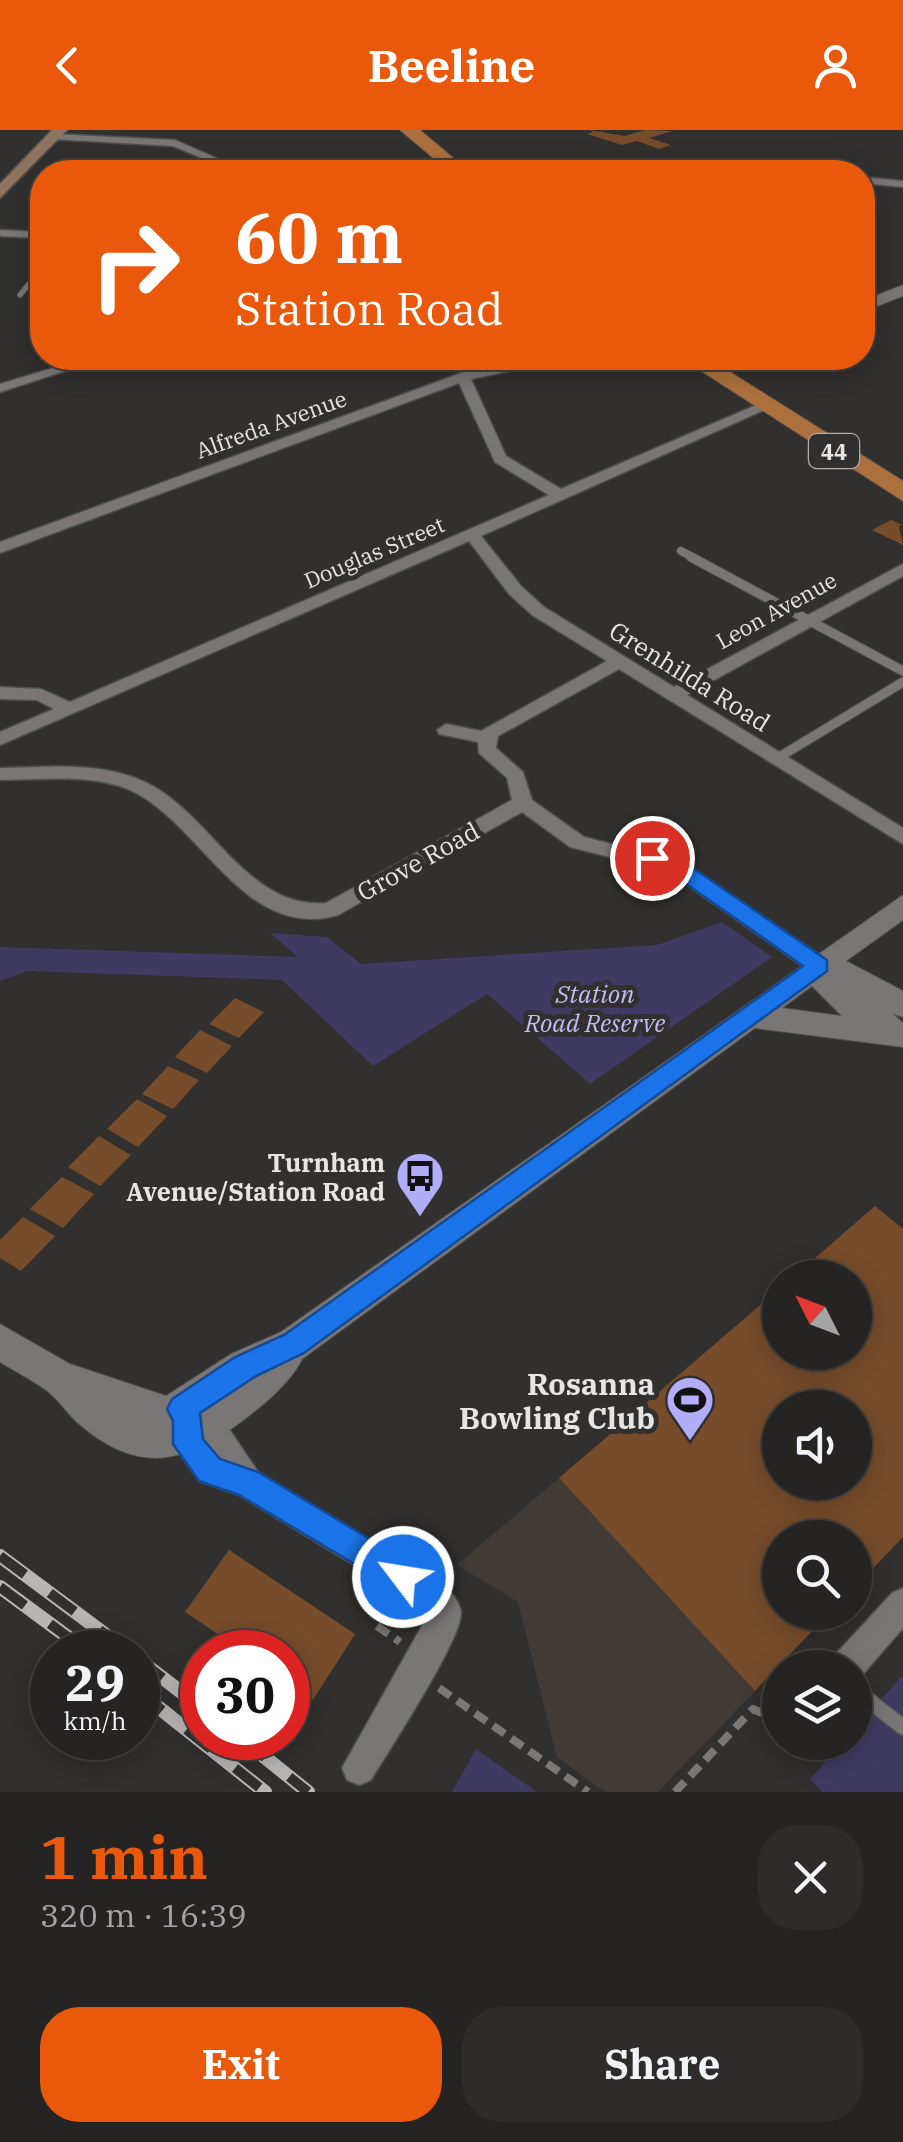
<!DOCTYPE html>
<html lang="en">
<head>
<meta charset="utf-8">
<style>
	body { margin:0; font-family:"IBM Plex Serif",serif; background:#2e2c2a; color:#f1f3f6; height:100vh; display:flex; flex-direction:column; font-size:38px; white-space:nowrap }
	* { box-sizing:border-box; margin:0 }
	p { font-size:32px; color:#a4a4a5 }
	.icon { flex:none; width:55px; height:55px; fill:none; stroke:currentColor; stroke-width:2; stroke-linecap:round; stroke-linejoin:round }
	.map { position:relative; height:1662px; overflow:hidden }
	.drawer { display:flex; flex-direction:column; background:#262422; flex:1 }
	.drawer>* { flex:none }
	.hud { position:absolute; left:30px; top:30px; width:845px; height:210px; border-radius:40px; box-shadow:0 5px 25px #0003,0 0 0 2px #424140; background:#ea580c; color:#fff; overflow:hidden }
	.needle { width:65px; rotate:312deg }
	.controls { position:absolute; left:762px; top:1130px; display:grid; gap:20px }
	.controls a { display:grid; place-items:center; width:110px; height:110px; border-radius:50%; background:#262422; box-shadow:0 5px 25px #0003,0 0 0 2px #424140; font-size:50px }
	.speed { position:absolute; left:30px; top:1500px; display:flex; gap:20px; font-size:50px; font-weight:700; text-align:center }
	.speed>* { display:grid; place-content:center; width:130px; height:130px; border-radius:50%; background:#262422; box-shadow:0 5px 25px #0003,0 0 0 2px #424140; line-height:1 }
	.speed small { font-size:25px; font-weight:400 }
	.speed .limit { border:15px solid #d22; background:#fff; color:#111 }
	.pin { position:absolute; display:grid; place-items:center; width:85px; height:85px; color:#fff; margin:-42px; border:5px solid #fff; border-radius:50%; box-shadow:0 2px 10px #0007 }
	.me { position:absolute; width:110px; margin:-55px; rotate:301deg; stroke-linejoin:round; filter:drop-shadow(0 0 8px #0008) }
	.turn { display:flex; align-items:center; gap:35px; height:210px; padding:0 40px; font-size:45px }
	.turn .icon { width:130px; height:130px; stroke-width:2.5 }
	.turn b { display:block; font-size:70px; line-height:85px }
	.round { display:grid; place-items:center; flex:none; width:105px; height:105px; border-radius:40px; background:#2e2c2a }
	.head { display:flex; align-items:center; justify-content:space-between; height:170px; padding:0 40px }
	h1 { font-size:60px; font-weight:700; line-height:75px; color:#ea580c }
	.cta { display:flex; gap:20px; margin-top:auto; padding:20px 40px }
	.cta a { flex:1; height:115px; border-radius:40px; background:#ea580c; color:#fff; font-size:40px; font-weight:700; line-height:115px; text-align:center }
	.cta a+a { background:#2e2c2a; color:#f1f3f6 }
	header { display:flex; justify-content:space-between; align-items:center; height:130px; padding:0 40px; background:#ea580c; color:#fff; font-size:45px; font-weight:700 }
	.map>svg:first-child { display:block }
	.built { fill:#413a35 }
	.green { fill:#3e3a62 }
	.building { fill:#764c2a; fill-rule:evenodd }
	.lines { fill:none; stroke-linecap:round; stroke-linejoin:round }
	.service-far3-casing { stroke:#4f4e4c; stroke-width:6 }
	.service-far2-casing { stroke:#4f4e4c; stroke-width:9 }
	.service-far1-casing { stroke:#4f4e4c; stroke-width:11 }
	.service-casing { stroke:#4f4e4c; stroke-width:18 }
	.minor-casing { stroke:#4f4e4c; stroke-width:3 }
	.tertiary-casing { stroke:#4f4e4c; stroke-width:2 }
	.secondary-casing { stroke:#4f4e4c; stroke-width:3 }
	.trunk-casing { stroke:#4f4e4c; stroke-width:2 }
	.path { stroke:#7a7877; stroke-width:8; stroke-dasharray:14 8; stroke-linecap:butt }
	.service-far3 { stroke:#797675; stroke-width:5 }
	.service-far2 { stroke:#797675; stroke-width:8 }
	.service-far1 { stroke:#797675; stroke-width:9 }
	.service { stroke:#797675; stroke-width:15 }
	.minor { fill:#797675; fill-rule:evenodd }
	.tertiary { fill:#797675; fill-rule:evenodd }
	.secondary { fill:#8c7460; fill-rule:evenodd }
	.trunk { fill:#ac703c; fill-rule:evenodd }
	.rail-casing { stroke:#b7b6b5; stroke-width:14 }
	.rail { stroke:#32302e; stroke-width:10; stroke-dasharray:31; stroke-linecap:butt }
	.route { fill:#1a73e8; stroke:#114b97; stroke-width:2.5 }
	.labels { text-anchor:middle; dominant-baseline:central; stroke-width:10; stroke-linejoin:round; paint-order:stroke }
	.far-street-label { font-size:22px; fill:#e7e6e5; stroke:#32302e }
	.shield { fill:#32302e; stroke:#b1afae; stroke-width:2.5 }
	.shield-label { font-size:22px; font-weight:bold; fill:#e7e6e5 }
	.street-label { font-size:25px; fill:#e7e6e5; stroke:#32302e }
	.park-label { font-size:25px; font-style:italic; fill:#bfbcf8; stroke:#32302e }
	.poi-label { font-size:25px; font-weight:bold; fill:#e7e6e5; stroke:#32302e; text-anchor:end }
	.near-poi-label { font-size:30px; font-weight:bold; fill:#e7e6e5; stroke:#32302e; text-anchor:end }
</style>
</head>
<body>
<header><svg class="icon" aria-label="back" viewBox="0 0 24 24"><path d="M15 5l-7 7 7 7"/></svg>Beeline<svg class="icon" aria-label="person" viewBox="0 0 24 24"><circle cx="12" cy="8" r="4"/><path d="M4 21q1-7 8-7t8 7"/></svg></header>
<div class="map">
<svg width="903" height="1662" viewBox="0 0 903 1662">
	<rect width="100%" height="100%" fill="#32302e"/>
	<path class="built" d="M559,1348L755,1561L658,1662H605L557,1627L518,1472L457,1435Z"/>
	<g class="green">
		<path d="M722,792L772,827L590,954L487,864L373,936L282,850L27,841L0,851V817L298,827L270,803L327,807L361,834L657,815Z"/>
		<path d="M903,1545V1662H822L810,1649L843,1613L855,1612V1599Z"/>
		<path d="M476,1619L537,1662H452Z"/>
	</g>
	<g class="building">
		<path d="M589,0L625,6L645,0L673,1L649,8L671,15L659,19L637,11L622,15L587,4L593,2Z"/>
		<path d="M891,390L903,395L899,396L903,415L872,400Z"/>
		<path d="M235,868L264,882L239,908L209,894Z"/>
		<path d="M200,900L232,916L207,943L175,927Z"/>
		<path d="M168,936L199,950L173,979L142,964Z"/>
		<path d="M137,969L167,986L138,1017L107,999Z"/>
		<path d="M99,1006L131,1025L100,1056L68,1037Z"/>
		<path d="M62,1047L94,1064L63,1098L30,1079Z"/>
		<path d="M875,1076L903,1099V1407L855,1457V1408H780V1482H830L755,1561L559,1348L780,1158V1222H855V1148H792ZM780,1278H855V1352H780Z"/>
		<path d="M23,1087L55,1106L21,1141L0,1128V1110Z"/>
		<path d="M229,1420L355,1504L313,1570L288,1553V1522H244L185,1482Z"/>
	</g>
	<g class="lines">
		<g class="service-far3-casing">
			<path id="service-far3" d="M20,165L42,138"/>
		</g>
		<g class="service-far2-casing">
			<path id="service-far2" d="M681,421L696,429"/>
		</g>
		<g class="service-far1-casing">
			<g id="service-far1">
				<path d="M691,427L903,541"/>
				<path d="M776,629L903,552"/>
			</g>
		</g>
		<g class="service-casing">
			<path id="service" d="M855,1560L903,1597"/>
		</g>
		<g class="minor-casing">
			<g id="minor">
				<path d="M54,4L175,10L248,42H235L173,16L51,9Z"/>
				<path d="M458,35L454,40L414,42L419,39Z"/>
				<path d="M862,47L903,51V57L862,53Z"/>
				<path d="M0,100L42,102V108L0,106Z"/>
				<path d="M86,228H105L0,262V254Z"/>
				<path d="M540,228H569L471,249L506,326L561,359L761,273L773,276L481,406L521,456L544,477L674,557L903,434V446L687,565L903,698V714L619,539L498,606L496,618L523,642L532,670L584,707L683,732L827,830L830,836L827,842H811L669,742L570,717L522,682L338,785C244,812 202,693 130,660C91,643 41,650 0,650V638C47,637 101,631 145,652C210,682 247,780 326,773L512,670L507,648L479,623L478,612L439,604L437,600L446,594L481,601L607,531L532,485L509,464L469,411L0,615V602L54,579L37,570L0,569V557L41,559L70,572L549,365L495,332L459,253L0,423V412L475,238Z"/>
				<path d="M625,228H665L666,229C657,236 634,235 625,228Z"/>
				<path d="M199,1276L217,1281L258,1342L445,1455C451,1462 460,1473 461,1482C463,1508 388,1622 371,1650L359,1655L347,1650L342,1638L428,1485L423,1477L239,1365L199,1351L173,1314L172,1294L177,1284Z"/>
				<path d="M903,1458V1498L858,1550L855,1551V1538H830L834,1526L892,1463Z"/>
			</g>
		</g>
		<g class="tertiary-casing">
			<g id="tertiary">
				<path d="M903,155V166L862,182V171Z"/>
				<path d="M720,228H747L707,242L698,237Z"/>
				<path d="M903,765V790L846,831L903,861V887L893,884L903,893V917L755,898L302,1229C289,1256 255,1282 231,1299C174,1338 131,1339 78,1293C67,1283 57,1268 46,1260C32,1250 15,1241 0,1232V1194L70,1234L166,1266L231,1224L281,1202ZM812,856L842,886L782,878Z"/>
			</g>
		</g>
		<g class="secondary-casing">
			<path id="secondary" d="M52,0H67L0,68V54Z"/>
		</g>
		<g class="trunk-casing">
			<g id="trunk">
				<path d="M400,0H420L470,42H450Z"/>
				<path d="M681,228H708L903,351V371Z"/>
			</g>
		</g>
		<g class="path">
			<path d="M377,1496L400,1512"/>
			<path d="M439,1558L588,1662"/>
			<path d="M675,1662L753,1579L780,1591"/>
		</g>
		<use href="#service-far3" class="service-far3"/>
		<use href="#service-far2" class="service-far2"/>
		<use href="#service-far1" class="service-far1"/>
		<use href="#service" class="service"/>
		<use href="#minor" class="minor"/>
		<use href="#tertiary" class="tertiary"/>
		<use href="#secondary" class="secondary"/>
		<use href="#trunk" class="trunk"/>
		<g class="rail-casing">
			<g id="rail">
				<path d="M0,1426L129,1522"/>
				<path d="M0,1457L88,1522"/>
				<path d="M138,1529L202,1578"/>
				<path d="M138,1561L265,1662"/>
				<path d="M241,1608L308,1662"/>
			</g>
		</g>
		<use href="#rail" class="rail"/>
	</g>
	<path class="route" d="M652,721L693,738L827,830V841L304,1223L256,1246L200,1283L203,1309L220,1329L258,1342L415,1436L419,1447L415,1459L403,1463L239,1365L199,1351L173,1314V1291L167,1279L172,1269L235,1227L284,1205L803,836L678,748L645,733V723Z"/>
	<defs>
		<g id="bus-pin" transform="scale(2.5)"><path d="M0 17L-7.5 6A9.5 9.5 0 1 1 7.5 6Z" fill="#b2adf9" stroke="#32302e"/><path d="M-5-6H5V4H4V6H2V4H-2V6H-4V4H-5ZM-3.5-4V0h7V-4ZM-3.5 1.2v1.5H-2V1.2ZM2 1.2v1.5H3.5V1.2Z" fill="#111"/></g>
		<g id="stadium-pin" transform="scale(2.5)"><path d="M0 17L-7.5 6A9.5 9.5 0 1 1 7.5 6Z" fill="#b2adf9" stroke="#32302e"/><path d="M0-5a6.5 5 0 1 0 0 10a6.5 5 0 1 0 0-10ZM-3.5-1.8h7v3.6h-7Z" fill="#111"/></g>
	</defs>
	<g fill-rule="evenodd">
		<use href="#bus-pin" x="420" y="1046"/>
		<use href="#stadium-pin" x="690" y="1270"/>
	</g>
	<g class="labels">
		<g class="far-street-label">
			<text transform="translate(271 294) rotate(-20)">Alfreda Avenue</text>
			<text transform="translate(374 422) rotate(-23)">Douglas Street</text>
			<text transform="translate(776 480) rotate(-29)">Leon Avenue</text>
		</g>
		<rect class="shield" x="809" y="304" width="50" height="34" rx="8"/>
		<g class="shield-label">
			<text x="834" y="321">44</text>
		</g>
		<g class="street-label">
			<text transform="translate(690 546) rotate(32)">Grenhilda Road</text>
			<text transform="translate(418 731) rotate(-29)">Grove Road</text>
		</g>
		<g class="park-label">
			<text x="595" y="863">Station<tspan x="595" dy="29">Road Reserve</tspan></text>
		</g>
		<g class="poi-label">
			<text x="385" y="1032">Turnham<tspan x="385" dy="29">Avenue/Station Road</tspan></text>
		</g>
		<g class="near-poi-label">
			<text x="655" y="1253">Rosanna<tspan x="655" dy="34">Bowling Club</tspan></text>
		</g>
	</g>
</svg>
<div class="controls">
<a><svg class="needle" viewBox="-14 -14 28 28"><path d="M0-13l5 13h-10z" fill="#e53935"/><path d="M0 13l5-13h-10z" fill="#a4a4a5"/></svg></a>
<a><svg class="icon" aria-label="sound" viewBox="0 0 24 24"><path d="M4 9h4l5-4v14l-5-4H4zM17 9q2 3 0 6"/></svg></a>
<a><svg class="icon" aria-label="search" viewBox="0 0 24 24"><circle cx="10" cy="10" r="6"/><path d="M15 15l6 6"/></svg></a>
<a><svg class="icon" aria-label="layers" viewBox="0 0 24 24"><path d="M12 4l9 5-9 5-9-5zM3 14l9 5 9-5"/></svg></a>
</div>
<div class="speed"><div>29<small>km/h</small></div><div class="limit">30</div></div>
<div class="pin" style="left:652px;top:728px;background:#d93025"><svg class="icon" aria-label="arrive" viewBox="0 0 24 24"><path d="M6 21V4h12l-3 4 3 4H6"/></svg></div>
<svg class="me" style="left:403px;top:1447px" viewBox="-20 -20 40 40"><circle r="17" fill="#1a73e8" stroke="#fff" stroke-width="3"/><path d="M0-11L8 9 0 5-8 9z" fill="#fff"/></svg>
<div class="hud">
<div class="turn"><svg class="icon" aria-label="right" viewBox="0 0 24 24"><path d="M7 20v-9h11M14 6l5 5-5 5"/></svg><div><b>60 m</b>Station Road</div></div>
</div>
</div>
<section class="drawer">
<div class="head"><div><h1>1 min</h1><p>320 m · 16:39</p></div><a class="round"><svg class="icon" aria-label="close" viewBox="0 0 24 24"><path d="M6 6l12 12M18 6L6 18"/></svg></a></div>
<div class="cta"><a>Exit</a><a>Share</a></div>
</section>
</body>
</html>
